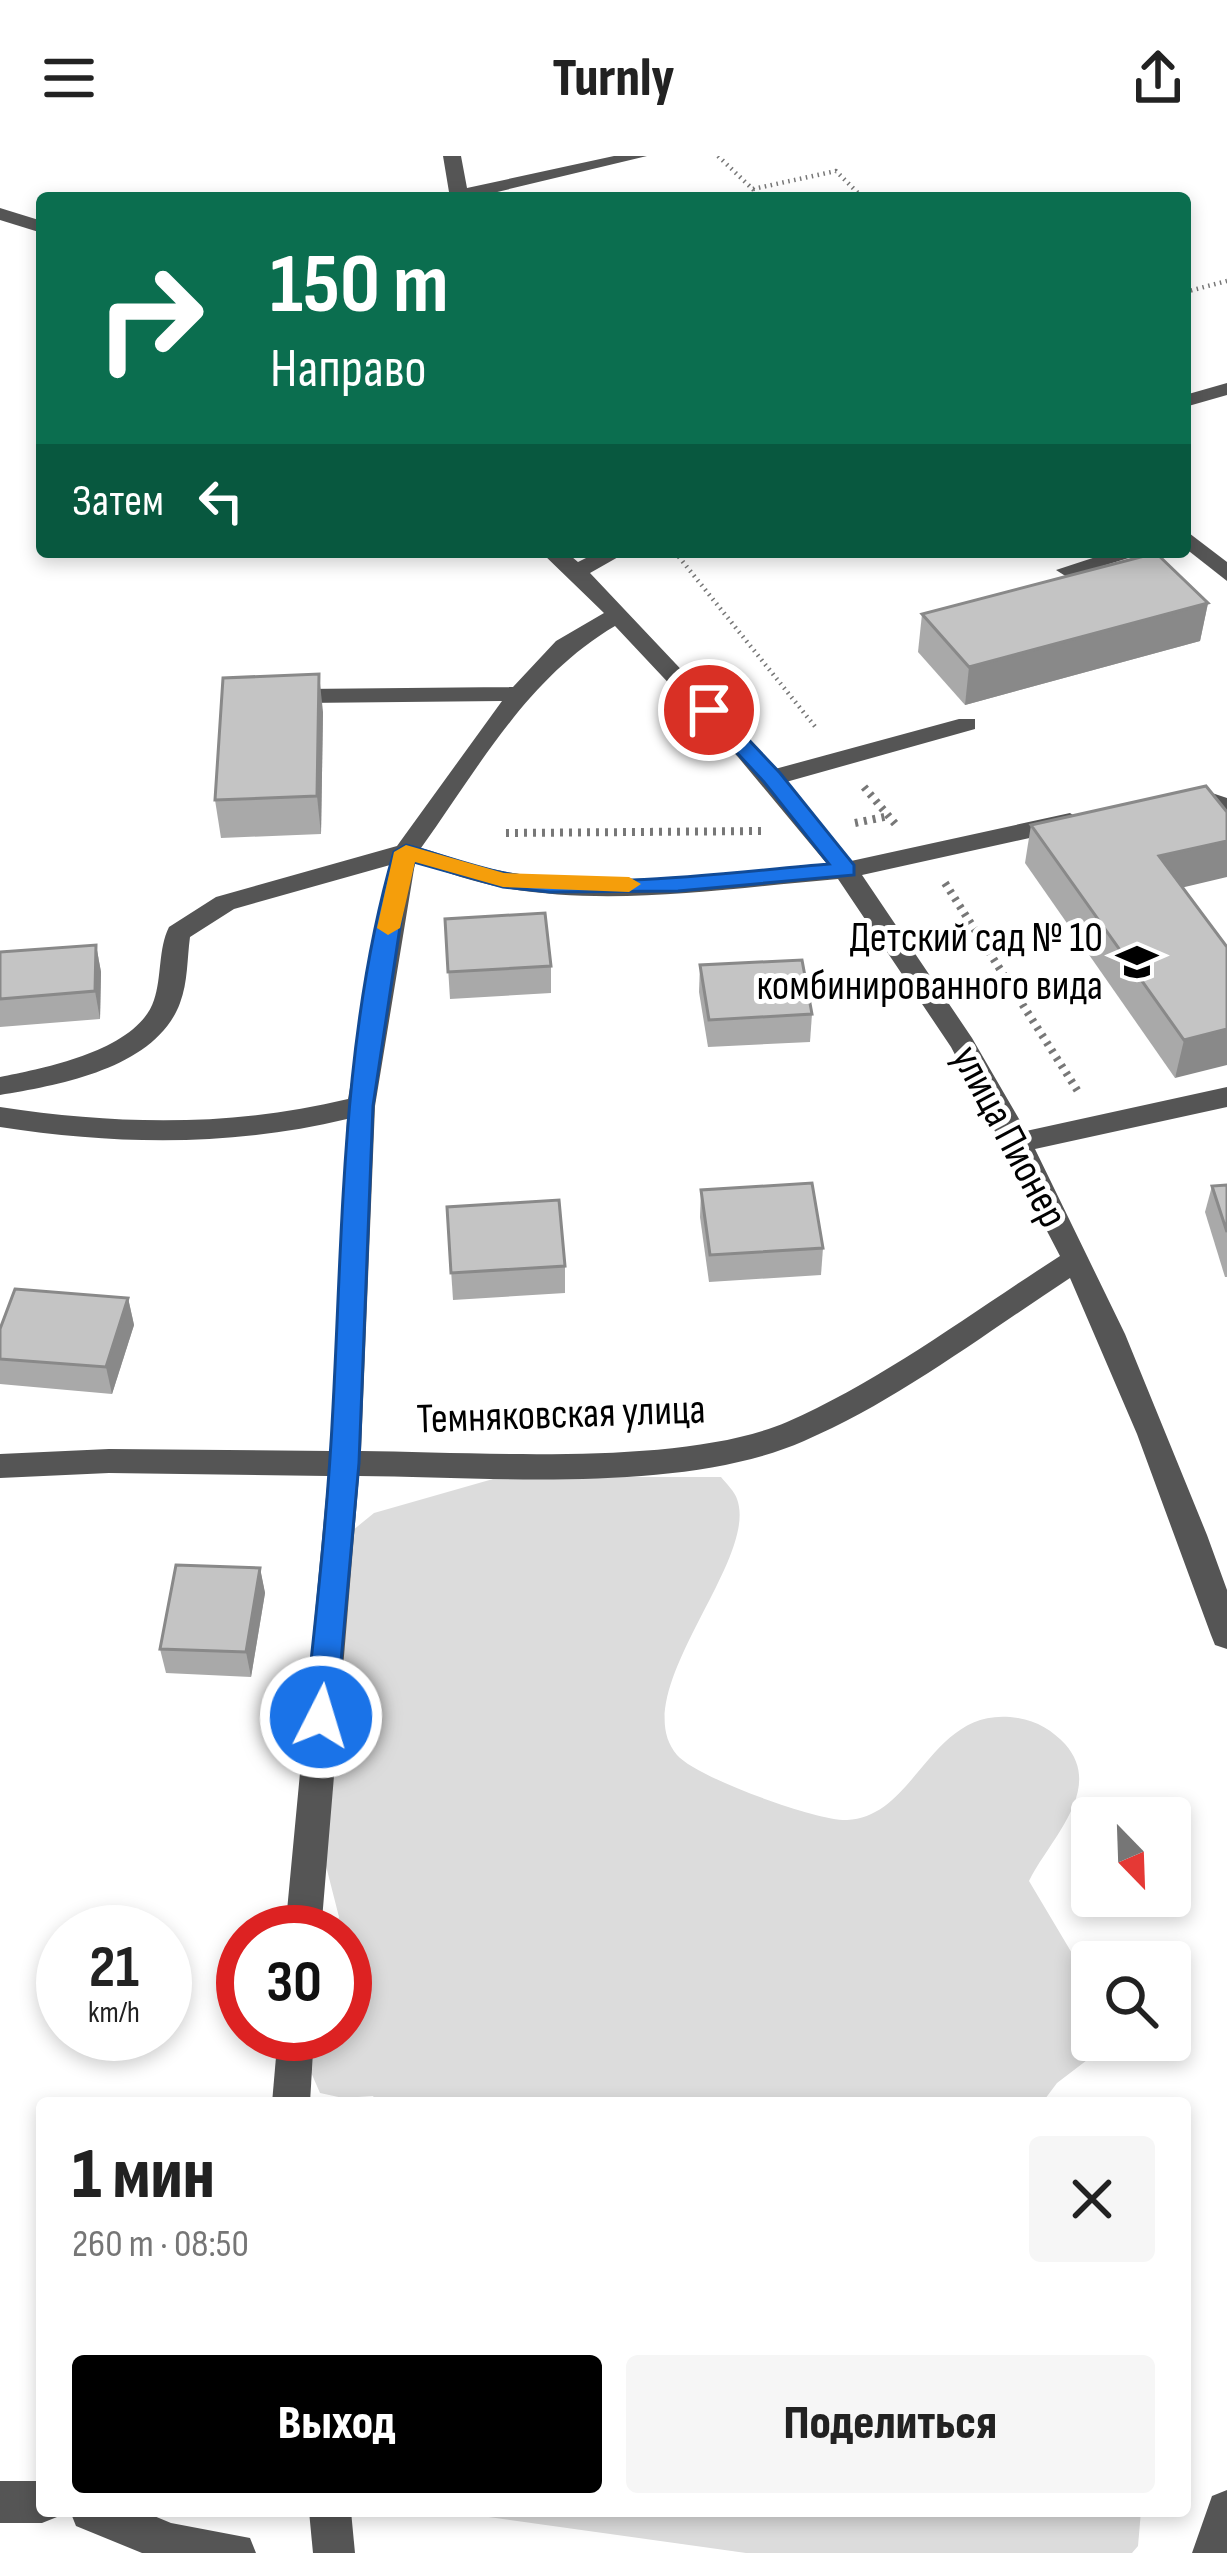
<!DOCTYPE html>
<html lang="ru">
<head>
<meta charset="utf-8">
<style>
	body { margin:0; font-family:"Sofia Sans Condensed",sans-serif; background:#f6f6f6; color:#222; height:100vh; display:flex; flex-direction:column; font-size:45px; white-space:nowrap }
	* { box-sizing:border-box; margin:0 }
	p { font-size:39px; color:#767676 }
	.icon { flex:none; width:66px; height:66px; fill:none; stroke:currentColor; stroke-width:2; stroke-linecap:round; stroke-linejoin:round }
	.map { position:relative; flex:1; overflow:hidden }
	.details { position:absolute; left:36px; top:1941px; width:1155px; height:420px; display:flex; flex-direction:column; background:#fff; border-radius:12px; box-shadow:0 6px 18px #0003 }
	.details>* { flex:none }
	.guide { position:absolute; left:36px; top:36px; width:1155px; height:366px; border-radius:12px; box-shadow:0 6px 18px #0003; background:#0b6e4f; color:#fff; overflow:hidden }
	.needle { width:78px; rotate:157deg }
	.buttons { position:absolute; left:1071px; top:1641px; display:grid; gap:24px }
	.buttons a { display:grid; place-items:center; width:120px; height:120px; border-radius:12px; background:#fff; box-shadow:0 6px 18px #0003; font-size:60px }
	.speed { position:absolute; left:36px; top:1749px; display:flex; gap:24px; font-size:60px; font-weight:700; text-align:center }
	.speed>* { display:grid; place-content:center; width:156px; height:156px; border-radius:50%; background:#fff; box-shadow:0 6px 18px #0003; line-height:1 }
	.speed small { font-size:30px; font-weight:400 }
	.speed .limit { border:18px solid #d22; background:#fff; color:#111 }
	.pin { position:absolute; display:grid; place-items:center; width:102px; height:102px; color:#fff; margin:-51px; border:6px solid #fff; border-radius:50%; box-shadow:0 3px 12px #0007 }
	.me { position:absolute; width:132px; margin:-66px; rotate:5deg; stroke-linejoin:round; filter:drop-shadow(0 0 9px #0008) }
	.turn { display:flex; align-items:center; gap:42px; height:252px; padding:0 36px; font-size:54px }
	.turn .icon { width:156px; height:156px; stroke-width:2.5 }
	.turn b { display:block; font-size:84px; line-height:102px }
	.then { display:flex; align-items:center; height:114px; padding:0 36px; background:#0003; gap:24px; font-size:45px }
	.round { display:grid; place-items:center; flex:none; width:126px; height:126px; border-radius:12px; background:#f6f6f6 }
	.head { display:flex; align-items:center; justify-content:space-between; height:204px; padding:0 36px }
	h1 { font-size:72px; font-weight:800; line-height:90px }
	.button { display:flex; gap:24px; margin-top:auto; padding:24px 36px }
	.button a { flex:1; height:138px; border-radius:12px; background:#000; color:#fff; font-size:48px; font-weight:800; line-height:138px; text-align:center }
	.button a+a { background:#f6f6f6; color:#222 }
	header { display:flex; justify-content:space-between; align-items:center; height:156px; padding:0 36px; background:#fff; font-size:54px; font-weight:800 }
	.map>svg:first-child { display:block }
	.green { fill:#dcdcdc }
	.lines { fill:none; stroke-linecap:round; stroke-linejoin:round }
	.path-far1 { stroke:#777; stroke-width:4.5; stroke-dasharray:1.5 4.5; stroke-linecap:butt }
	.path { stroke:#777; stroke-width:8; stroke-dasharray:3 6; stroke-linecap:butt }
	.minor { fill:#555; fill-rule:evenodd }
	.wall { fill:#a9a9a9 }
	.shaded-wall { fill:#898989 }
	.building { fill:#c4c4c4; stroke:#898989; stroke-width:3 }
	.route { fill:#1a73e8; stroke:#114b97; stroke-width:3 }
	.slow { fill:#f59e0b }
	.labels { text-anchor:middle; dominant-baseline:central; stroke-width:10; stroke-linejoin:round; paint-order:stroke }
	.poi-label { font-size:42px; fill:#000; stroke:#fff; text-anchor:end }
	.street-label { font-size:42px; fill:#000; stroke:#fff }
</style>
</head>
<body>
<header><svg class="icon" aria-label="menu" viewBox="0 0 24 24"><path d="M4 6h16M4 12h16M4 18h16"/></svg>Turnly<svg class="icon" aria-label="share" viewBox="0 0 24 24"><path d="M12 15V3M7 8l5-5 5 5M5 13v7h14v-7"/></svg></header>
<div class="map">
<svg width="1227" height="2397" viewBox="0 0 1227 2397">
	<rect width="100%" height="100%" fill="#fff"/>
	<g class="green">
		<path d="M500,1321H721C726,1327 735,1336 737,1343C760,1405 624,1537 677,1599C697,1622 817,1665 847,1664C918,1661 930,1547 1018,1562C1037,1565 1053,1575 1065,1588C1105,1633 1050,1683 1029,1725L1079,1809L1092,1847L1095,1898L1057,1927L1042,1947H377L373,1940L343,1942L320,1937L310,1914L304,1878H345V1776H333L339,1761L326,1710L347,1379L374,1357Z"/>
		<path d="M446,2355H1141L1138,2390L1132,2397H746Z"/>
	</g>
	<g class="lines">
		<g class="path-far1">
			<path d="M718,0L762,42"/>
			<path d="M753,33L836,15L863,42"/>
			<path d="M1185,136L1227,125"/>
			<path d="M675,396L817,573"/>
		</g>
		<g class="path">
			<path d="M864,631L897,670"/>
			<path d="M855,667L889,660"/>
			<path d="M506,677L765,675"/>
			<path d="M945,727L1079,937"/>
		</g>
		<g class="minor">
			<path d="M443,0H461L467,32L614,0H647L472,42H438L449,36Z"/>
			<path d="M0,52L42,65V77L0,64Z"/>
			<path d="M1227,227V239L1185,251V239Z"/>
			<path d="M1185,374L1227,406V425L1185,392Z"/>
			<path d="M541,396H566L578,406L598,396H627L590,417L775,613L959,563H975V573L786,626L851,705L1070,657L1082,665L1070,673L862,719L972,882L1026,975L1227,931V951L1035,993L1125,1178L1207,1379L1227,1434V1493L1215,1489L1211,1479L1137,1278L1070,1122C984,1178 899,1244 804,1285C683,1338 492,1321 359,1320L321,1776H285L328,1320L109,1317L0,1322V1298L109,1293L330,1295L347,963C230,991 118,989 0,971V951C119,969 231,971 348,943L390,709L234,753L190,781C187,803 188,826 180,847C156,912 60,929 0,939V921C45,912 138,894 154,844C162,821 158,793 169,771L216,741L397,690L502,545L303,547L291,540L303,533L513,531L556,485L604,457ZM615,470L738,601L827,708C733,715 593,735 502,715C475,710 448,700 421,692C479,611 528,521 615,470ZM415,707C445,715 475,727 505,732C613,751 730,732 838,723L951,891L1060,1100C971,1157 883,1224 787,1266C681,1311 479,1296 361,1295L375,950Z"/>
			<path d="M1111,396H1148L1067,421L1056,414Z"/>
			<path d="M1200,633L1227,642V659L1198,649L1172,647L1169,642L1172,637Z"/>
			<path d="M278,1878H314L310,1947H272Z"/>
			<path d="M0,2325H42V2355H59L57,2361L42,2367H0Z"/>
			<path d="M1227,2334V2397H1192L1212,2340Z"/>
			<path d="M70,2355H142L171,2367L250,2382L256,2397H142L76,2370Z"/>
			<path d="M309,2355H351L355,2397H313Z"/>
		</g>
	</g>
	<g class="wall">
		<path d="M1208,447L1200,485L965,549L918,496L922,458Z"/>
		<path d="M323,556L321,678L221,682L215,644Z"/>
		<path d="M1031,669L1182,731L1227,791L1175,922L1025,707Z"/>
		<path d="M445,763L551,810V837L450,843Z"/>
		<path d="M96,789L101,816L100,863L0,871V796Z"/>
		<path d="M700,809L812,858L810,886L708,891L699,836Z"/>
		<path d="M1227,1029V1121H1225L1205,1056L1212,1030Z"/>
		<path d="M701,1034L823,1092L821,1119L709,1126L700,1061Z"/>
		<path d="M447,1051L565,1110V1137L453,1144Z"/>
		<path d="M128,1142L134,1169L112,1238L0,1228V1173Z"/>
		<path d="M260,1412L265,1437L251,1521L166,1517L160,1493Z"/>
	</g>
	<g class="shaded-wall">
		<path d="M1208,447L1200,485L965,549L969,511Z"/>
		<path d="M319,518L323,556L321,678L317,640Z"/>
		<path d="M1227,685V721L1151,739L1159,700Z"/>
		<path d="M96,789L101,816L100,863L95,835Z"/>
		<path d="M1227,873V909L1175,922L1184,884Z"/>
		<path d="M128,1142L134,1169L112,1238L106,1211Z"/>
		<path d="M260,1412L265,1437L251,1521L246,1496Z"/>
	</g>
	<g class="building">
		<path d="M1156,397L1208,447L969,511L922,458Z"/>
		<path d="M319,518L317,640L215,644L223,522Z"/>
		<path d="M1206,630L1227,656V685L1159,700L1227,791V873L1184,884L1031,669Z"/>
		<path d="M545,757L551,810L448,816L445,763Z"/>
		<path d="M96,789L95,835L0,843V796Z"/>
		<path d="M802,804L812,858L709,864L700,809Z"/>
		<path d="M812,1027L823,1092L710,1099L701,1034Z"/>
		<path d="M1227,1029V1076L1212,1030Z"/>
		<path d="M559,1044L565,1110L451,1117L447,1051Z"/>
		<path d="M15,1133L128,1142L106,1211L0,1203V1173Z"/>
		<path d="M176,1409L260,1412L246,1496L160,1493Z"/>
	</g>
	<path class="route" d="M709,547L716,549L780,617L854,709V719L678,735L550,736L503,731L414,706L405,738L373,950L359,1307L336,1561L332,1571L321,1574L310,1571L305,1561C316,1458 328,1355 333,1251C343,1066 342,875 394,696L406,689C438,698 471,710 504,717C602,735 729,716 829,708L764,626L701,558L698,554Z"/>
	<path class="slow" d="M406,689L504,717L629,721L641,728L629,736L503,731L415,706L400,772L388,779L377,772L394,696Z"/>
	<defs>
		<g id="school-bare" transform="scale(3.24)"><path d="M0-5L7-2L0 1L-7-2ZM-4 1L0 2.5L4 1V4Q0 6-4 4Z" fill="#000" stroke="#fff" stroke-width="2.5" paint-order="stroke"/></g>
	</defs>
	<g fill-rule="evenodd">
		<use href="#school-bare" x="1137" y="806"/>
	</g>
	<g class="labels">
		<g class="poi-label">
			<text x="1103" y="782">Детский сад № 10<tspan x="1103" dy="48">комбинированного вида</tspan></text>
		</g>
		<g class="street-label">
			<text transform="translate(1009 981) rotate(62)">улица Пионер</text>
			<text transform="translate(561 1259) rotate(-2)">Темняковская улица</text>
		</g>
	</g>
</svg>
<div class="buttons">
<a><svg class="needle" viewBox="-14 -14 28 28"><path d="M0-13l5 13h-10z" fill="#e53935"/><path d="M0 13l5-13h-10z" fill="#767676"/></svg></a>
<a><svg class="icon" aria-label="search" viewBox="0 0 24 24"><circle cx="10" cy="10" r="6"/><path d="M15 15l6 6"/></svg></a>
</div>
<div class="speed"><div>21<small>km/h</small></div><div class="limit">30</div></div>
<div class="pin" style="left:709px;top:554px;background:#d93025"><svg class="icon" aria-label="arrive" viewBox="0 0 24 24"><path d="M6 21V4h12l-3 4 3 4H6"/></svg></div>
<svg class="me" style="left:321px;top:1561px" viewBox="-20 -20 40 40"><circle r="17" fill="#1a73e8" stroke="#fff" stroke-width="3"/><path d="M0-11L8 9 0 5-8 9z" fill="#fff"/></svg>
<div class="guide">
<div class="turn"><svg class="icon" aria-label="right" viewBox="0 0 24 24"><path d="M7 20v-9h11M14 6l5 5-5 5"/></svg><div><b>150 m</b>Направо</div></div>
<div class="then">Затем<svg class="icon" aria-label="left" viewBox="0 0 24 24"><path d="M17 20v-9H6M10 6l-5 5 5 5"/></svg></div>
</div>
<section class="details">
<div class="head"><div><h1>1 мин</h1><p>260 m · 08:50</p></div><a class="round"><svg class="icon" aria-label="close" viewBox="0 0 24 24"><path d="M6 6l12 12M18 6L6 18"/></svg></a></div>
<div class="button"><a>Выход</a><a>Поделиться</a></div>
</section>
</div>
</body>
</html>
